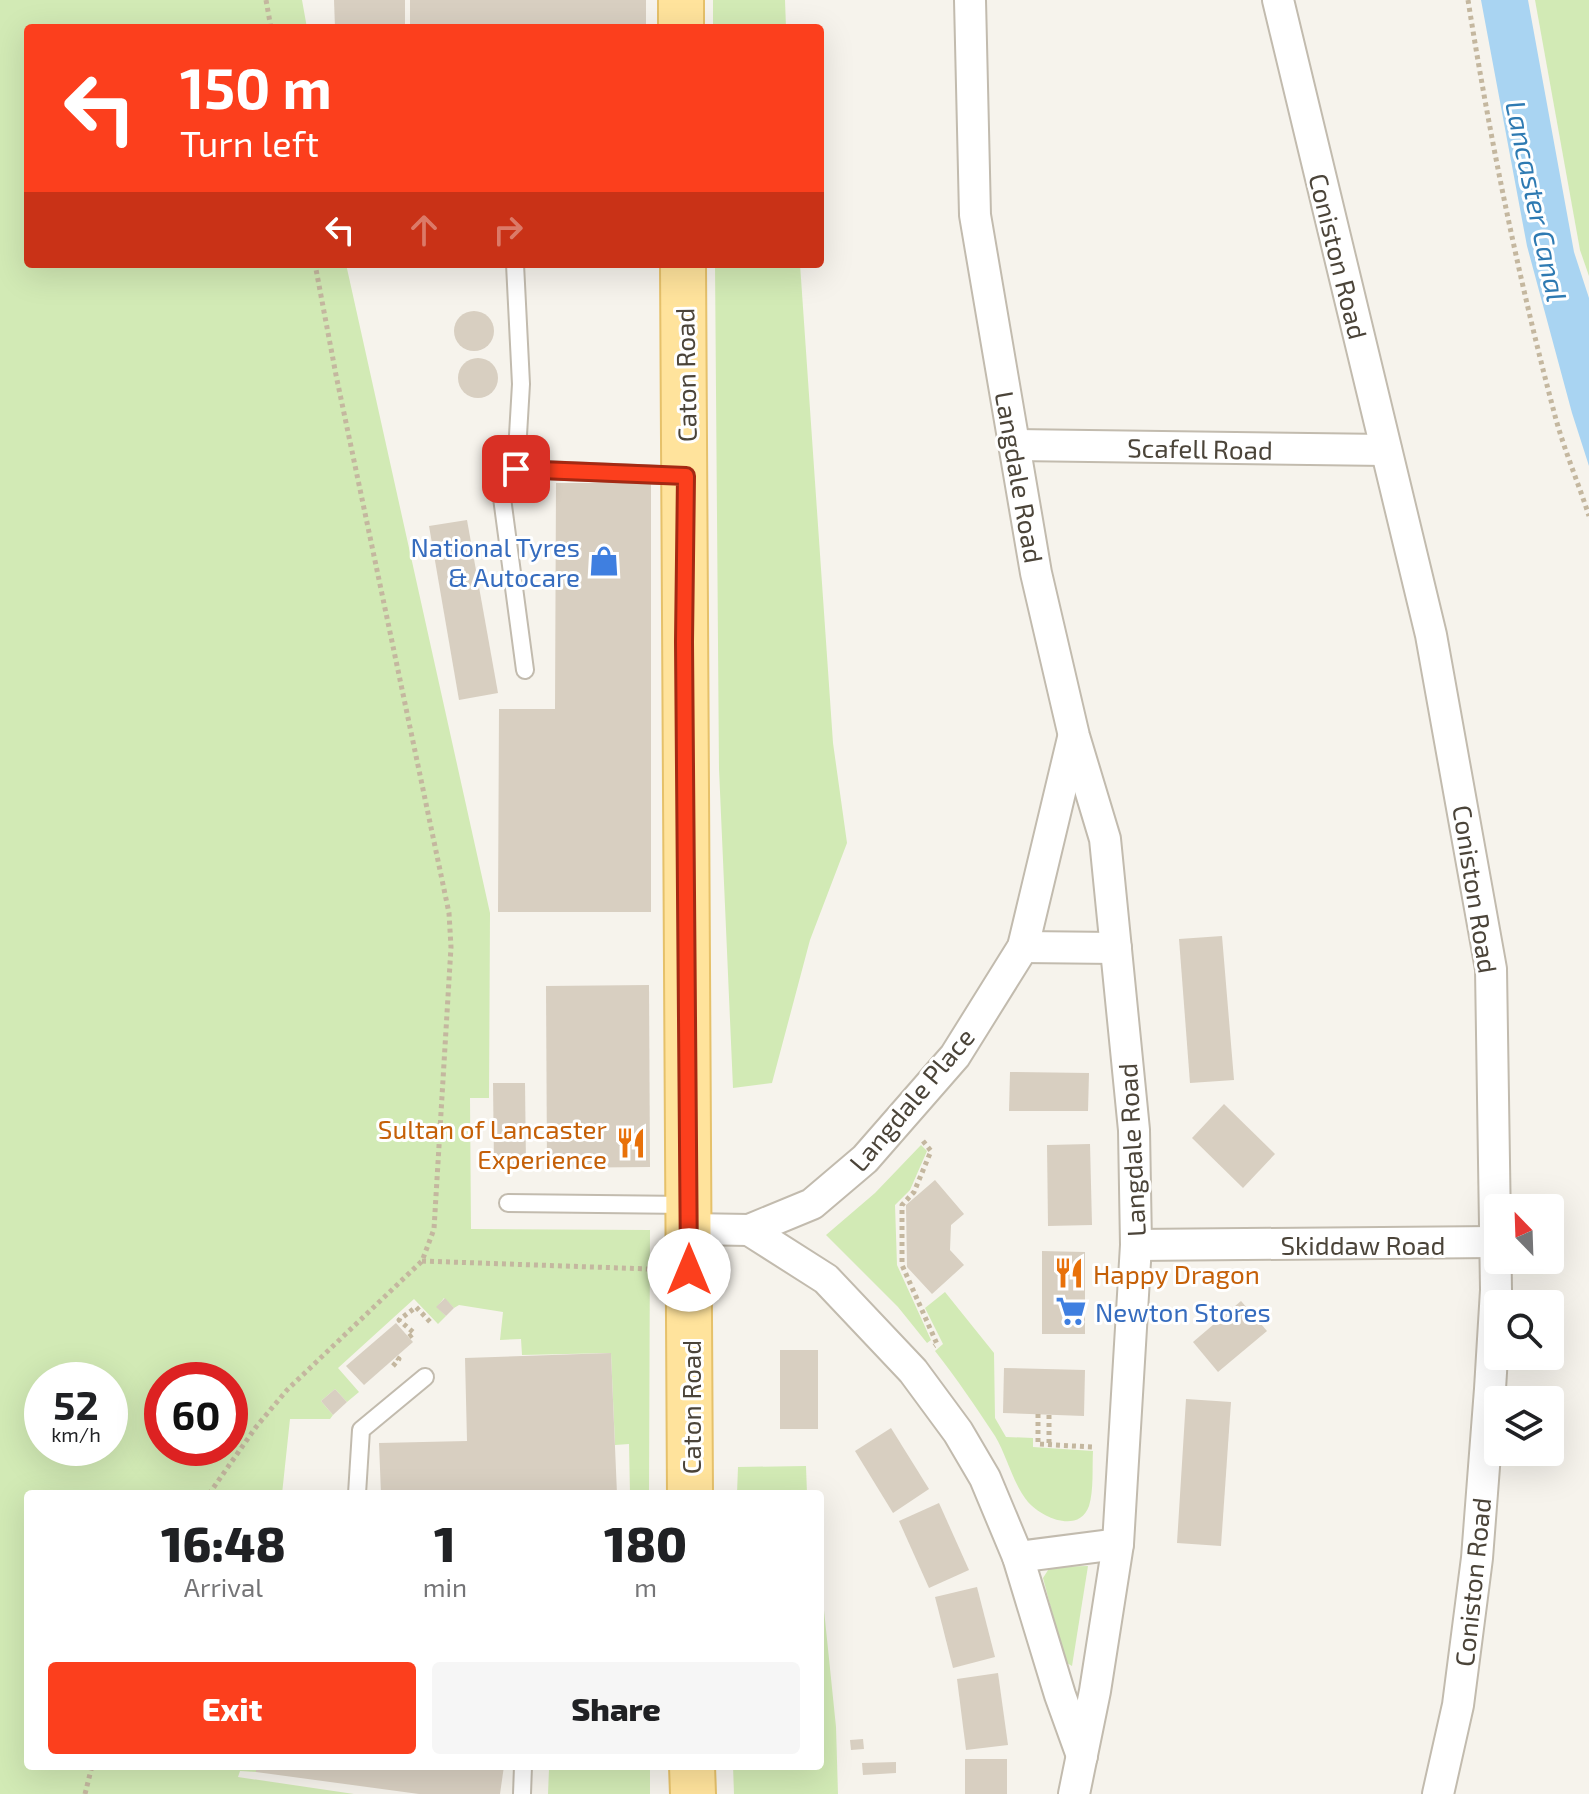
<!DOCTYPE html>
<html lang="en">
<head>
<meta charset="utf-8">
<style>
	body { margin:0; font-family:"Exo 2",sans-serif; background:#f6f6f6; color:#202124; height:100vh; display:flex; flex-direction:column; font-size:30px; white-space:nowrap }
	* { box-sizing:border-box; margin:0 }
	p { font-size:26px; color:#757577 }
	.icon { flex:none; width:44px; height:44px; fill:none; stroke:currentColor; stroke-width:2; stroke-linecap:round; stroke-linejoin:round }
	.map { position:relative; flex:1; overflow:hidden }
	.drawer { position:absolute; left:24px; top:1490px; width:800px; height:280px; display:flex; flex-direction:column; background:#fff; border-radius:8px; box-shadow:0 8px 32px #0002 }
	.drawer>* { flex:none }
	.guide { position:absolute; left:24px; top:24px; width:800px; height:244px; border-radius:8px; box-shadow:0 8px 32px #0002; background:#fc3f1d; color:#fff; overflow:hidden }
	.needle { width:52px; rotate:337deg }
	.tools { position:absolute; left:1484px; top:1194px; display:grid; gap:16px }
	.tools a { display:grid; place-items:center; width:80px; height:80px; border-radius:8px; background:#fff; box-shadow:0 8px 32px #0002; font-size:40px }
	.speed { position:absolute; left:24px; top:1362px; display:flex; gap:16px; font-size:40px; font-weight:700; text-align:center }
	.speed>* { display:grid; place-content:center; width:104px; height:104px; border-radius:50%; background:#fff; box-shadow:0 8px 32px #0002; line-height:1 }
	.speed small { font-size:20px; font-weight:400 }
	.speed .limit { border:12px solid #d22; background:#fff; color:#111 }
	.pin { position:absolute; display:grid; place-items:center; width:68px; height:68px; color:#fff; margin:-34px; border-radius:16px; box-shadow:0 4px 12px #0006 }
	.me { position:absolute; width:88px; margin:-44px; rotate:0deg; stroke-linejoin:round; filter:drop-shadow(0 0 6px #0008) }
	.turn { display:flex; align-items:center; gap:28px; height:168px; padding:0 24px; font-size:36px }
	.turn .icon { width:104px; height:104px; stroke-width:2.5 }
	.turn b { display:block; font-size:56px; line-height:68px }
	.lanes { display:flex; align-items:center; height:76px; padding:0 24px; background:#0003; justify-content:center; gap:40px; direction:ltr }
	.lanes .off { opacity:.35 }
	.eta { display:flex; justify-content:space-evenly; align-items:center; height:136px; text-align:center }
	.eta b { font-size:48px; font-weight:800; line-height:56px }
	.primary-button { display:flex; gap:16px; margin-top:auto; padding:16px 24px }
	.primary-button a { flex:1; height:92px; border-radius:8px; background:#fc3f1d; color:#fff; font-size:32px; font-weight:800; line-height:92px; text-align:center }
	.primary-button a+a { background:#f6f6f6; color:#202124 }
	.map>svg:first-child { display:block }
	.green { fill:#d2eab5; fill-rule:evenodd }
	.water { fill:#a9d4f2 }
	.building { fill:#d8cfc1 }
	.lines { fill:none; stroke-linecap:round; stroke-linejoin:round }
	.lane-casing { stroke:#c2bbae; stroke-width:20 }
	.street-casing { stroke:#c2bbae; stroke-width:34 }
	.primary-casing { stroke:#e6c16a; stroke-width:48 }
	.path { stroke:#c4b79f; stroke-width:5; stroke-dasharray:4 4; stroke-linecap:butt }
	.lane { stroke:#fff; stroke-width:16 }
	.street { stroke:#fff; stroke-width:30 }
	.primary { stroke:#ffe39c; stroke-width:44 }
	.route-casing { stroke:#a42913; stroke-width:20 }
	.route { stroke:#fc3f1d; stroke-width:14 }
	.labels { text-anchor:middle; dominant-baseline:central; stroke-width:6; stroke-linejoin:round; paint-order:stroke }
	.street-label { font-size:26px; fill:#4b4439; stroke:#fff }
	.shop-label { font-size:26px; fill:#366cbe; stroke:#fff; text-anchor:end }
	.food-label { font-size:26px; fill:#c56008; stroke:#fff; text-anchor:end }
	.water-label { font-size:28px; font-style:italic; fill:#2e7ab2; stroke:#fff }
</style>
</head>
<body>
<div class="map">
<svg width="1589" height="1794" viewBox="0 0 1589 1794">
	<rect width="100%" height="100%" fill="#f6f3ec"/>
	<g class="green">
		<path d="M0,0H302L307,28H28V264H346L490,913L489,1098H470L471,1229L650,1230L649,1494H630L629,1444L615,1445L611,1353L522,1355L521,1339L500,1340L503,1312L459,1305L454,1308L444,1298L437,1307L446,1316L438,1324L414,1299L338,1368L359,1392L347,1402L335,1389L321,1401L333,1415L330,1419H290L282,1494H28V1766H256V1772L240,1771L238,1777L354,1794H0ZM42,1380H110V1448H42ZM162,1380H230V1448H162Z"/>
		<path d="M713,0H785L786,28H713Z"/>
		<path d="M1535,0H1589V276L1580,250Z"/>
		<path d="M715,264H800L833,743L847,843L810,940L772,1083L733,1088L719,769Z"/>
		<path d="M921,1145L927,1151L910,1190L895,1205L897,1265L931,1340L927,1343L898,1307L826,1235L875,1193Z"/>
		<path d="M945,1292L994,1353L995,1418L1006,1437L1033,1438V1447L1093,1451C1092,1468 1094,1490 1089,1506C1079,1534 1042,1518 1028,1502C1013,1484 1007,1456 995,1436C976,1407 957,1379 935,1351L943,1344L925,1308Z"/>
		<path d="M806,1466L807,1494H737L738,1467Z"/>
		<path d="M1088,1566L1072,1666L1067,1663L1063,1654L1043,1578L1050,1567Z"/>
		<path d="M820,1571L836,1727L838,1794H734L733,1766H820Z"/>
		<path d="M643,1766H650V1794H548L549,1769H642Z"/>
	</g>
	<path class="water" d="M1481,0H1528L1574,252L1589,298V466L1572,413L1527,246Z"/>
	<g class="building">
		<path d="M334,0H405V28H335Z"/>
		<rect x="410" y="0" width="236" height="28"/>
		<circle cx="474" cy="331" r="20"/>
		<circle cx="478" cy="378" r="20"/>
		<path d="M556,483H651V912H498L499,709H555Z"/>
		<path d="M467,520L498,693L459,700L429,526Z"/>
		<path d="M1222,936L1234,1080L1190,1083L1179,939Z"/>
		<path d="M649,985L650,1167L547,1168L546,986Z"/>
		<path d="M1010,1072L1089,1073L1088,1111H1009Z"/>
		<path d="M493,1083H525L526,1166H494Z"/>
		<path d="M1224,1104L1275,1154L1243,1188L1192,1138Z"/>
		<path d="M1090,1144L1092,1225L1048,1226L1047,1145Z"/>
		<path d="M935,1180L964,1214L951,1225L950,1250L964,1265L932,1294L907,1267L906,1205Z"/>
		<path d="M1042,1251L1085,1252V1334H1042Z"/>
		<path d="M445,1298L454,1308L446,1316L436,1307Z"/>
		<path d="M1241,1301L1267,1331L1218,1372L1193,1342Z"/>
		<path d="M396,1323L413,1342L364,1385L346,1366Z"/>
		<rect x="780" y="1350" width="38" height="79"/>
		<path d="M611,1353L617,1494H381L379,1443L467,1441L465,1358Z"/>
		<path d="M1004,1368L1085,1370L1084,1416L1003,1413Z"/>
		<path d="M335,1389L347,1402L333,1415L321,1401Z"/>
		<path d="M1186,1399L1231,1402L1221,1546L1177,1543Z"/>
		<path d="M891,1428L929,1489L893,1513L855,1451Z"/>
		<path d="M939,1503L969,1570L929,1588L899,1521Z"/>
		<path d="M977,1587L995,1657L953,1668L935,1597Z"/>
		<path d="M998,1673L1008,1745L966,1750L957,1679Z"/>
		<path d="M863,1739L864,1749L851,1750L850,1740Z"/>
		<rect x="965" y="1759" width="42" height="35"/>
		<path d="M896,1762V1773L863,1775L862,1763Z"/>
		<path d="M256,1766H504L500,1794H419L256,1772Z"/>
	</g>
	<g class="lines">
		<g class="lane-casing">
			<g id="lane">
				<path d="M515,264L521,384L516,469"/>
				<path d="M525,670L498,468L684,476"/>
				<path d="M508,1203L688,1205"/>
				<path d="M357,1494L361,1430L425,1377"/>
				<path d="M522,1794L523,1766"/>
			</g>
		</g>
		<g class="street-casing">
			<g id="street">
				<path d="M970,0L975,215L1036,573L1074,736L1105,839L1134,1130L1136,1245L1118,1544L1095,1691L1074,1794"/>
				<path d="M1278,0L1431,635L1491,969L1496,1290L1490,1389L1477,1558L1458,1705L1438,1794"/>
				<path d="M1014,445L1386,450"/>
				<path d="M1023,947L1116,948"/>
				<path d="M689,1229L749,1230L812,1204L865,1159L955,1056L1023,947L1073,738"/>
				<path d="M749,1230L826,1279L913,1371L958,1432L985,1478L1018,1557L1060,1695L1082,1756"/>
				<path d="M1136,1245L1494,1242"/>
				<path d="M1018,1557L1118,1544"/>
			</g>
		</g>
		<g class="primary-casing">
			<g id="primary">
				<path d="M681,0V28"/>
				<path d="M683,264L690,1494"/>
				<path d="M692,1766L693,1794"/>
			</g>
		</g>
		<g class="path">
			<path d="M266,0L271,28"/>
			<path d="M1468,0C1490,139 1518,276 1554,412C1563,447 1578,482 1589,516"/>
			<path d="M923,1141L931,1151L914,1192L902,1205V1265L937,1344L934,1346"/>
			<path d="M422,1261L649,1269"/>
			<path d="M409,1337L414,1333L399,1320L416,1307L432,1324"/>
			<path d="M393,1366L399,1359L396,1357"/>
			<path d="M1038,1414V1444L1092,1447"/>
			<path d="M1049,1415V1444"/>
			<path d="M209,1494L256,1427L287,1390L422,1261L434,1229L451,947L449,913L336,375L315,264"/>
			<path d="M85,1794L92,1766"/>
		</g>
		<use href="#lane" class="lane"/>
		<use href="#street" class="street"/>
		<use href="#primary" class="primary"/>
	</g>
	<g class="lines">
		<g class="route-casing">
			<path id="route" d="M516,469L686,476L684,642L689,1270"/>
		</g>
		<use href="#route" class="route"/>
	</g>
	<defs>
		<g id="shop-bare" transform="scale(2.4)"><path d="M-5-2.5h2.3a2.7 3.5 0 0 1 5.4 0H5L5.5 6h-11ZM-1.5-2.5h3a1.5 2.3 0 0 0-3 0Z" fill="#3f7fe0" stroke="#fff" stroke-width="2.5" paint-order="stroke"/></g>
		<g id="restaurant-bare" transform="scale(2.4)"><path d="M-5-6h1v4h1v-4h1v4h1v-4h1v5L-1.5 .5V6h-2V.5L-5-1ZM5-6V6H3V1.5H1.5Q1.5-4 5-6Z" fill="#e8710a" stroke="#fff" stroke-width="2.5" paint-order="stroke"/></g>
		<g id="supermarket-bare" transform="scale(2.4)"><path d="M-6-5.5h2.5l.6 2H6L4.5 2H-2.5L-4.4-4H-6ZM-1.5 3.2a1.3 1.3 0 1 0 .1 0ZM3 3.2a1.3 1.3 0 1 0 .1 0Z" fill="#3f7fe0" stroke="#fff" stroke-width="2.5" paint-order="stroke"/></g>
	</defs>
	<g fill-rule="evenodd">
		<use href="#shop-bare" x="604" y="561"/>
		<use href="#restaurant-bare" x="631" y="1143"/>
		<use href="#restaurant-bare" x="1069" y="1273"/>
		<use href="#supermarket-bare" x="1071" y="1311"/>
	</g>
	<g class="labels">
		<g class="street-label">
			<text transform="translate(1339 256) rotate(76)">Coniston Road</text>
			<text transform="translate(685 375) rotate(-91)">Caton Road</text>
			<text transform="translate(1200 448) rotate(1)">Scafell Road</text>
			<text transform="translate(1020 477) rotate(80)">Langdale Road</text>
			<text transform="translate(1476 889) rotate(81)">Coniston Road</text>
			<text transform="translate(911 1099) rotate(-50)">Langdale Place</text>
			<text transform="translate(1131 1150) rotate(-93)">Langdale Road</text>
			<text x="1363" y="1244">Skiddaw Road</text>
			<text transform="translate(690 1407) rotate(-90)">Caton Road</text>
			<text transform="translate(1472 1582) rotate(-84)">Coniston Road</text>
		</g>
		<g class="shop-label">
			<text x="580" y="546">National Tyres<tspan x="580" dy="30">&amp; Autocare</tspan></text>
			<text x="1095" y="1311" text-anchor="start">Newton Stores</text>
		</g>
		<g class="food-label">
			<text x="607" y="1128">Sultan of Lancaster<tspan x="607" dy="30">Experience</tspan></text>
			<text x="1093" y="1273" text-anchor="start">Happy Dragon</text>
		</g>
		<g class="water-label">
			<text transform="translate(1537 201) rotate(78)">Lancaster Canal</text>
		</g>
	</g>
</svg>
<div class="tools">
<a><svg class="needle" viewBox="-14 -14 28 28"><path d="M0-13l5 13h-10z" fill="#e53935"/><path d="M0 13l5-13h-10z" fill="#757577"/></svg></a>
<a><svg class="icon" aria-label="search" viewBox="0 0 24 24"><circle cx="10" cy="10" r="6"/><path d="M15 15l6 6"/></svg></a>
<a><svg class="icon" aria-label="layers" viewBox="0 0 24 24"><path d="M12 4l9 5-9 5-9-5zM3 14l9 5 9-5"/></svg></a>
</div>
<div class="speed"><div>52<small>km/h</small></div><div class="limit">60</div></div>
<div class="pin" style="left:516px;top:469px;background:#d93025"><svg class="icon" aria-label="arrive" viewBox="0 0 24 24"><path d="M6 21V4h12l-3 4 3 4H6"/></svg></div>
<svg class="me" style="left:689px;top:1270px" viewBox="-20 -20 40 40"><circle r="19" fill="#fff"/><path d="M0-13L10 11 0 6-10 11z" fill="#fc3f1d"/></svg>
<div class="guide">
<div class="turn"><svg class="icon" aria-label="left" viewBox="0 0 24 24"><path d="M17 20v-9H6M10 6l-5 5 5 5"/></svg><div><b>150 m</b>Turn left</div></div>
<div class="lanes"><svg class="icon" aria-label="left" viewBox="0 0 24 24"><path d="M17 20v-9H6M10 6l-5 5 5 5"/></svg><svg class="icon off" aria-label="ahead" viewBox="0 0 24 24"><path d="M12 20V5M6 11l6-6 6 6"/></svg><svg class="icon off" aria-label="right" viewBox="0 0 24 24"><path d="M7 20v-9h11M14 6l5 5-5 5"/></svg></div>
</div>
<section class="drawer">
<div class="eta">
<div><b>16:48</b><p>Arrival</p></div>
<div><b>1</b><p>min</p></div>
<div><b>180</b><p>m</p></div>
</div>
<div class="primary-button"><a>Exit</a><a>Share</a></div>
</section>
</div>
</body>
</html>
